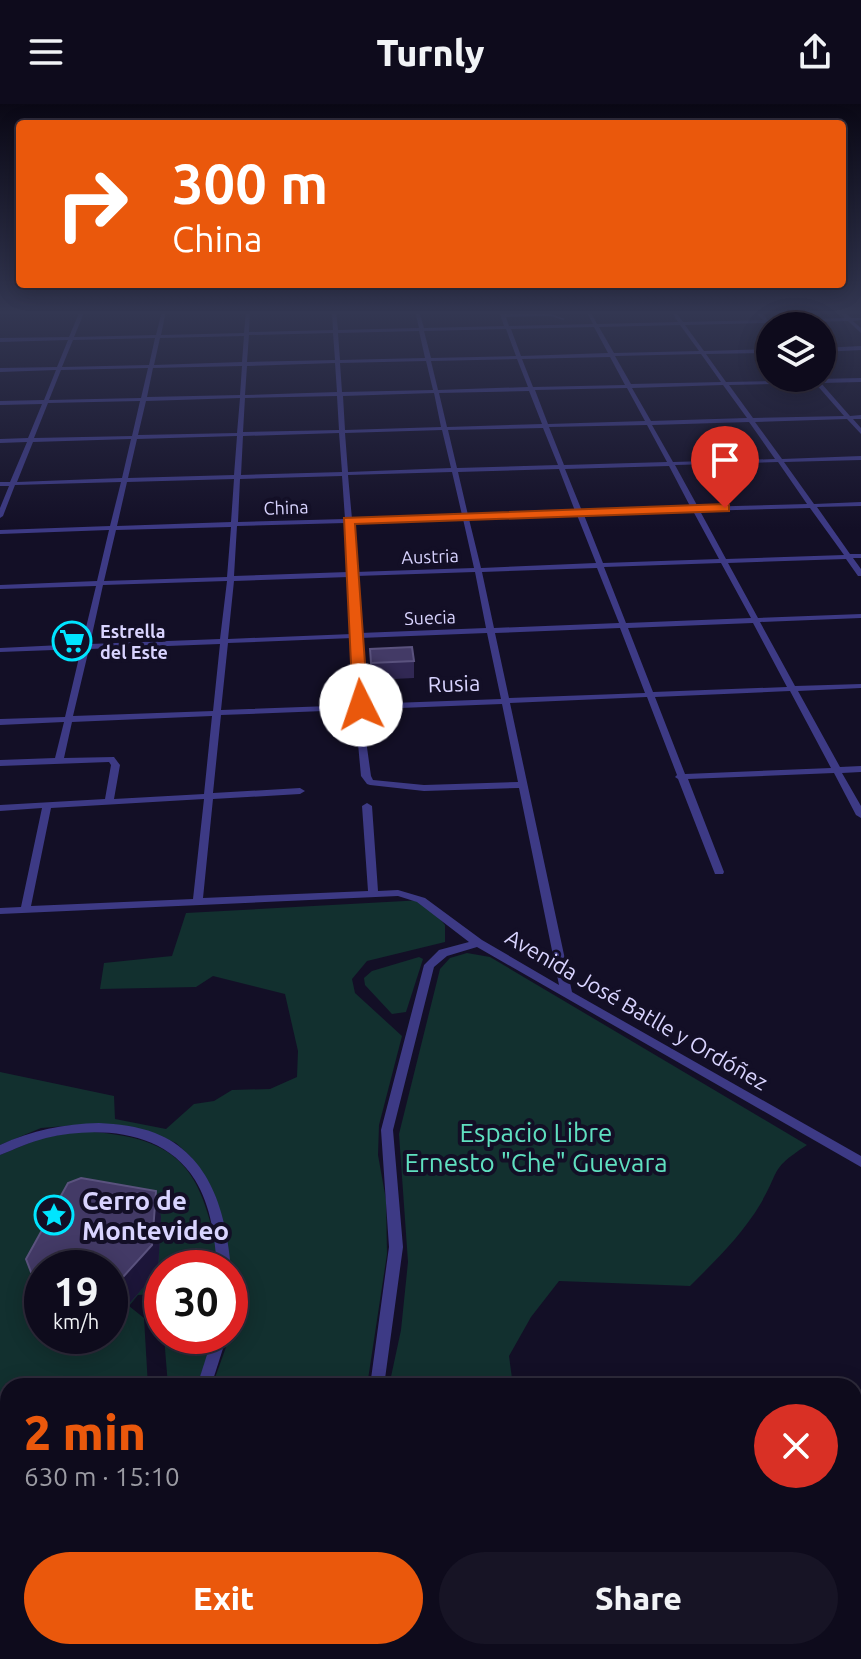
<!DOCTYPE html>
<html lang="en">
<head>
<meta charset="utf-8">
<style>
	body { margin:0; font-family:Ubuntu,sans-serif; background:#171425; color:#f1f3f6; height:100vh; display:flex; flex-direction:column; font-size:30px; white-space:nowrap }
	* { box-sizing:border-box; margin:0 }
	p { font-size:26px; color:#9b9ba3 }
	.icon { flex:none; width:44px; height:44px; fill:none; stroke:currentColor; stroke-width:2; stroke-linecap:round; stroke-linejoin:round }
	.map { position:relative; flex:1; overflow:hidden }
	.panel { position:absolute; left:0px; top:1274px; width:862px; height:282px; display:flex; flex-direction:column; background:#0e0b1c; border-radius:24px 24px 0 0; box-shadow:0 4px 20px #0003,0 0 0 2px #2e2b3b }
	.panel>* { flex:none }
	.guide { position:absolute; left:16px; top:16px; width:830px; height:168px; border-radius:8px; box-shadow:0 4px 20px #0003,0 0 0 2px #2e2b3b; background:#ea580c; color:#fff; overflow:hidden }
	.controls { position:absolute; left:756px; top:208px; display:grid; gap:16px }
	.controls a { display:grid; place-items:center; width:80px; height:80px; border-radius:50%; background:#0e0b1c; box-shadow:0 4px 20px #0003,0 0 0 2px #2e2b3b; font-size:40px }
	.speed { position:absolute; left:24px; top:1146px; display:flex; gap:16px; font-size:40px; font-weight:700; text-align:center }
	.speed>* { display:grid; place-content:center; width:104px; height:104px; border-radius:50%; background:#0e0b1c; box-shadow:0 4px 20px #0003,0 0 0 2px #2e2b3b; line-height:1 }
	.speed small { font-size:20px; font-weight:400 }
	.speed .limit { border:12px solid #d22; background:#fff; color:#111 }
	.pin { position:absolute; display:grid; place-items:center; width:68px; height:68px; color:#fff; margin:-82px -34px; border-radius:50% 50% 50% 0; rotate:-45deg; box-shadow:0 0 8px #0007 }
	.pin .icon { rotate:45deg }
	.me { position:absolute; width:88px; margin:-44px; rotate:356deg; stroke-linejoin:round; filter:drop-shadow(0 0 6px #0008) }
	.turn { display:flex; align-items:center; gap:28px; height:168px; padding:0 24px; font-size:36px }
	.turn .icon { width:104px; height:104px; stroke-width:2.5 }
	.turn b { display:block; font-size:56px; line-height:68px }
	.round { display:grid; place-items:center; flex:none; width:84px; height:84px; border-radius:42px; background:#171425 }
	.summary { display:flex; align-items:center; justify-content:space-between; height:136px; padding:0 24px }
	h1 { font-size:48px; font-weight:800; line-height:60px; color:#ea580c }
	.primary-button { display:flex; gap:16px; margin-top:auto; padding:16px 24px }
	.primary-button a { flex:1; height:92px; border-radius:48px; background:#ea580c; color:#fff; font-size:32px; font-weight:800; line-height:92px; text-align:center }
	.primary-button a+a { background:#171425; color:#f1f3f6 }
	header { display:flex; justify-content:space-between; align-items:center; height:104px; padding:0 24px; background:#0e0b1c; font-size:36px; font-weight:800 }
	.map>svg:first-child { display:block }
	.green { fill:#12302f; fill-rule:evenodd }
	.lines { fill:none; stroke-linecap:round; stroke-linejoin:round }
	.street { fill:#3d3a85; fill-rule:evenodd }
	.wall { fill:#312854 }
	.shaded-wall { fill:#1d163a }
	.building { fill:#433a66; stroke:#5a527e; stroke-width:2 }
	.route { fill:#ea580c; stroke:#983908; stroke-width:2 }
	.labels { text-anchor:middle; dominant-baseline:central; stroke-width:8; stroke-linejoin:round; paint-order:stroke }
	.far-street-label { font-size:18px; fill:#d9d4ff; stroke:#130f26 }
	.far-poi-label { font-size:18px; font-weight:bold; fill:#d9d4ff; stroke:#130f26; text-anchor:start }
	.street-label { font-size:22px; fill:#d9d4ff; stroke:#130f26 }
	.near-park-label { font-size:26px; fill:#5fe0c0; stroke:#130f26 }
	.near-poi-label { font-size:26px; font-weight:bold; fill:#d9d4ff; stroke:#130f26; text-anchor:start }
</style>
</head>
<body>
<header><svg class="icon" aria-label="menu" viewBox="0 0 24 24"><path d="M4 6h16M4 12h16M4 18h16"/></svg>Turnly<svg class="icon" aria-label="share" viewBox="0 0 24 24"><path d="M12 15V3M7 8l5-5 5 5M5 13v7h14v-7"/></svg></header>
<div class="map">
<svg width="861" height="1555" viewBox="0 0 861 1555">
	<rect width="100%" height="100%" fill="#130f26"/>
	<g class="green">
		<path d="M423,796L445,821V838L367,857L352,875L355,889L402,932L379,1021L378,1051L386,1096L387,1150L367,1282H212L230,1232L233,1188L214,1093L191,1053L176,1039L148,1027L77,1021L41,1024L0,1041V968L114,992L115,1015L166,1025L194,1000L214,997L232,986L270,985L297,973L298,947L285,890L213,872L196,883L100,885L104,859L172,852L186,809Z"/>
		<path d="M467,849L490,853L807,1041C769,1066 781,1065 761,1099C742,1131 716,1156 690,1182L559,1177L531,1213L509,1252L513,1282H389L401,1226L408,1158L399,1030L440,865L450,854Z"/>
		<path d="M419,853L423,855L406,908L392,910L365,881L364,874L372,867Z"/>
		<path d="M81,1027C187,1033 201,1067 221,1164H162V1211L157,1190L138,1191L129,1202L144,1214L148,1282H8V1305L0,1297V1051L41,1034ZM42,1164H110V1232H42Z"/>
		<path d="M164,1232H215L197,1282H168Z"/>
		<path d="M0,1317L8,1325V1548H615L626,1555H0Z"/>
	</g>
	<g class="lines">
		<g class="street">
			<path d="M95,207L93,208L84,209L74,233L156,231L162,207H166L161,231L244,229L246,207H250L249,228L333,226L332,207H336L338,226L419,224L415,207H419L424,224L504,222L499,207H503L505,210H551L565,215L563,216L551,212L506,213L509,222L593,220L586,207H590L597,220L678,218L671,207H675L683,218L763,216L755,207H760L768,216L845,214L839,207H844L851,214H861V216L853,217L861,224V229L848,217L771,219V220L769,221L765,219L685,221L704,247L770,245V249L706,250L726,278L813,276V274L818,275L861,274V278L821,279L850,312L861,311V315H853L861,324V330L847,315L755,318L782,355L861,352V356L784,358L814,400L861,398V402L817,403L850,450H861V454H853L861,465V472H858L846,455L728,459L758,514L861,510V514L760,518L795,582L861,580V584L798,587L840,663L861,662V668L842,669L861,702V714L856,711L834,669L688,675L724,768L723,770H715L678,675L675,673L677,671L647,593L510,599L572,888L861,1052V1063L477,843L447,852L434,863L393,1026L403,1143L384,1282H370L389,1143L381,1026L424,861L439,846L469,838L417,798L398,792L0,810V804L21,803L42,704L0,707V701L105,695L111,661L109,658L0,662V656L55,654L64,618L0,621V615L65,613L81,545L0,548V544L82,540L96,482L0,485V481L97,477L109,426L0,430V426L110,422L121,378L15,381L3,412L0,414V404L9,382H0V378H10L27,338L0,339V335L28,334L42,300L0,301V297L44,296L56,266L0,268V264L57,263L68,236L0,238V234L69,233L79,209L0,210V208ZM680,221L699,247L614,249L599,223ZM594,223L608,249L521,252L511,225ZM506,225L516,252L431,254L424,227ZM419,227L425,254L340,256L338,229ZM333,229L335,256L247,258L249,231ZM244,232L242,258L154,261L160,234ZM155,234L149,261L62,263L73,236ZM701,250L721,278L631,280L615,252ZM610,253L625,281L533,283L522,255ZM517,255L528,283L438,286L431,257ZM426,257L433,286L342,288L340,259ZM335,259L337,288L245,291L247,262ZM242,262L240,291L147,293L153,264ZM148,264L141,294L49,296L61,266ZM815,279L844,312L753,314L729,281ZM723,281L747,314L651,317L632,284ZM627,284L645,317L548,320L535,286ZM529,287L542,320L447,323L439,289ZM434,289L441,323L345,326L343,292ZM337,292L339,326L243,328L245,294ZM240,294L237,329L138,331L146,297ZM140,297L132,332L34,334L48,299ZM749,318L775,355L673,358L652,321ZM647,321L667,358L564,361L549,323ZM543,324L558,361L457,364L448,326ZM442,326L451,364L348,368L345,329ZM339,329L342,368L241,371L243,332ZM237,332L234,371L128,374L137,335ZM131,335L122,374L17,378L33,338ZM778,358L807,400L698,403L675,361ZM669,362L691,404L582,407L565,365ZM559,365L575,407L468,411L458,368ZM452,368L462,411L352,415L348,371ZM342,372L345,415L238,418L240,375ZM234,375L231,418L117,422L127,378ZM810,404L844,451L726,455L700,407ZM693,407L719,455L603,459L584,411ZM577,411L596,459L481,464L469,415ZM463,415L474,464L355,468L352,419ZM345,419L348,468L234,472L237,422ZM231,423L227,473L104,477L116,426ZM721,459L751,514L626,519L604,463ZM597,464L619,519L494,524L482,468ZM475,468L486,524L360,529L356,472ZM349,473L352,530L228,535L234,477ZM227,477L220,535L90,540L103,481ZM753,519L787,583L653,588L628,524ZM620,524L645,589L509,594L495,529ZM487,529L501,595L365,600L360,534ZM353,534L357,601L221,606L228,539ZM220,540L213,607L73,612L89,545ZM790,587L831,664L685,670L655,593ZM502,600L518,678L424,681L373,676L371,672L365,629L361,626L357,629L361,672L367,680L370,681L424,687L519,684L559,881L482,836L425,794L398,786L378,787L372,702L367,699L362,702L368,787L203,794L213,695L300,690L305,687L300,684L213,689L221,611ZM212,612L204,690L114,695L120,661L114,653L64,654L72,618ZM204,695L193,795L31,802L51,704Z"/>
			<path d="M861,242V246L822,248V244Z"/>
			<path d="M99,1019C118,1020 137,1022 155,1029C211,1051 226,1109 231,1164L230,1166V1164H217C215,1134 211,1102 195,1076C164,1026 98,1022 46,1034C30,1038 15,1045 0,1051V1041C32,1026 64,1020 99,1019Z"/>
			<path d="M213,1232H227L211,1282H197Z"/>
			<path d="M0,1298L8,1303V1321L0,1316Z"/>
			<path d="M861,1489V1505L854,1508V1492Z"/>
		</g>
	</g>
	<g class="wall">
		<path d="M370,545L414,557V574L372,576Z"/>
		<path d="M161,1113L158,1167L120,1210L110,1208V1164H42V1194L40,1193L26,1155Z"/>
	</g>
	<path class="shaded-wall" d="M156,1087L161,1113L158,1167L120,1210L113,1184Z"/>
	<g class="building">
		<path d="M412,543L414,557L371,559L370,545Z"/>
		<path d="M81,1074L156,1087L152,1141L113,1184H110V1164H42V1170L31,1168L26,1155L68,1079Z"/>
	</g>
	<linearGradient id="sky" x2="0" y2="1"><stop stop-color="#0a0815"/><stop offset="0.49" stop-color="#333752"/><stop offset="1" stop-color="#333752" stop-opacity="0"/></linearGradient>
	<rect width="861" height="425" fill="url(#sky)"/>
	<path class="route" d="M725,400L729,401V407L355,420L368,601L361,605L353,601L344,414Z"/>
	<defs>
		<g id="supermarket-ring" transform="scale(2)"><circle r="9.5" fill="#130f26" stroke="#00e5ff" stroke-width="1.5"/><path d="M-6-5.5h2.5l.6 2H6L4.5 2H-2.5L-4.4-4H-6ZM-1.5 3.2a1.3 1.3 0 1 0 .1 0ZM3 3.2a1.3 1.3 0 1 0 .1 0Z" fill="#00e5ff"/></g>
		<g id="sight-ring" transform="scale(2)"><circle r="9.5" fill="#130f26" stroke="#00e5ff" stroke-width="1.5"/><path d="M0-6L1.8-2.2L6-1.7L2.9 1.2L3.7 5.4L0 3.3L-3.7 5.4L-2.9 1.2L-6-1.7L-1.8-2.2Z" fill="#00e5ff"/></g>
	</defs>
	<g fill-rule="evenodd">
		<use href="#supermarket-ring" x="72" y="537"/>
		<use href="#sight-ring" x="54" y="1111"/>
	</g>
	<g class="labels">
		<g class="far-street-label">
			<text transform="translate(286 403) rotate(-2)">China</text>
			<text transform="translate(430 452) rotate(-2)">Austria</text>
			<text transform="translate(430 513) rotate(-2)">Suecia</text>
		</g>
		<g class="far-poi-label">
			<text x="100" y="527">Estrella<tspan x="100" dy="21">del Este</tspan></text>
		</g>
		<g class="street-label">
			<text transform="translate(454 579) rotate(-2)">Rusia</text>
			<text transform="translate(637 905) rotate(30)">Avenida José Batlle y Ordóñez</text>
		</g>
		<g class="near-park-label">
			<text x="536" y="1028">Espacio Libre<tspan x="536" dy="30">Ernesto "Che" Guevara</tspan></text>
		</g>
		<g class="near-poi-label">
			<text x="82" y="1096">Cerro de<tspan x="82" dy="30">Montevideo</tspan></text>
		</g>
	</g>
</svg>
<div class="controls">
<a><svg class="icon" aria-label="layers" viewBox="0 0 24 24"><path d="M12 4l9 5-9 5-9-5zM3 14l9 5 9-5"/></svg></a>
</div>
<div class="speed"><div>19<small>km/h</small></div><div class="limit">30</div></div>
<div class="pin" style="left:725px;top:404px;background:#d93025"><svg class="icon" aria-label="arrive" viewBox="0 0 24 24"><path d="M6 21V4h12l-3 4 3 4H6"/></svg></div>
<svg class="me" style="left:361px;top:601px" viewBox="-20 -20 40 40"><circle r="19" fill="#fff"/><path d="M0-13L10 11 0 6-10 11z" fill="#ea580c"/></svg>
<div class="guide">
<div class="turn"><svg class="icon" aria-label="right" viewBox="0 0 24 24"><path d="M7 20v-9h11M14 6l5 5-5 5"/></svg><div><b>300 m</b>China</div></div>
</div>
<section class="panel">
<div class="summary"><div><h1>2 min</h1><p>630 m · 15:10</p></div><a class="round" style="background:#d93025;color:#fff"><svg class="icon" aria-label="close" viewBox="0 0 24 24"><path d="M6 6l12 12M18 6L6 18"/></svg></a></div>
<div class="primary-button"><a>Exit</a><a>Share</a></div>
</section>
</div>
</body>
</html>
